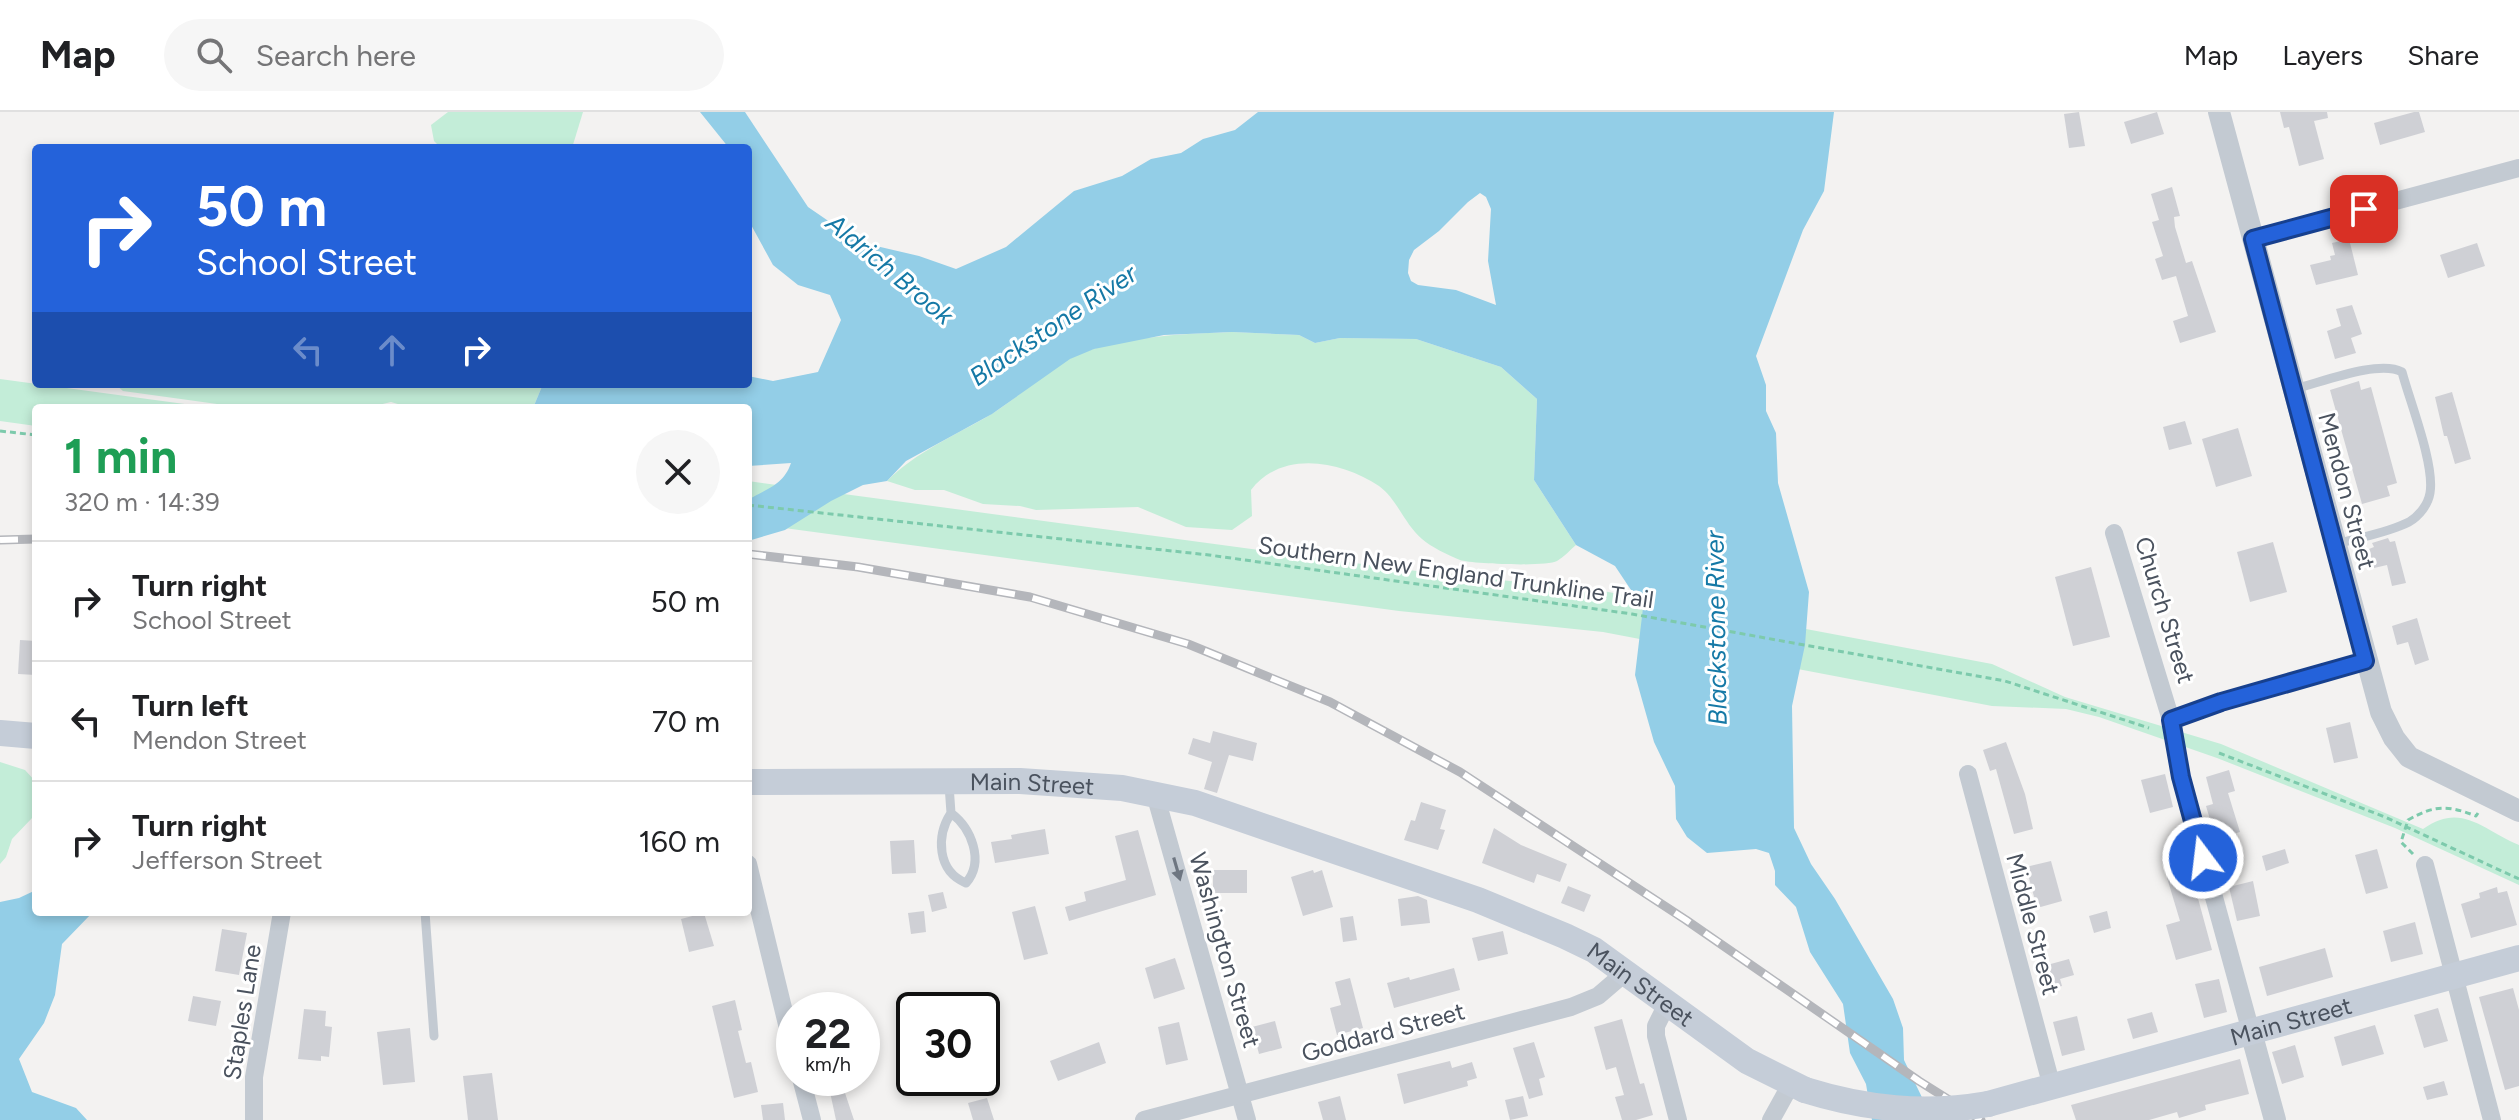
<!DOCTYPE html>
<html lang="en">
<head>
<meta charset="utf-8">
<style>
	body { margin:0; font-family:Figtree,sans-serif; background:#f6f6f6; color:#202124; height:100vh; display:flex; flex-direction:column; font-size:30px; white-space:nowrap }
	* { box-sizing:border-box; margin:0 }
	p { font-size:26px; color:#757577 }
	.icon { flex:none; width:44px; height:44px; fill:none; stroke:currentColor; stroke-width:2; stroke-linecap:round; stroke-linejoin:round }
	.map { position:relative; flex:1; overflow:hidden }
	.details { position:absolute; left:32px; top:292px; width:720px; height:512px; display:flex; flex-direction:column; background:#fff; border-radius:8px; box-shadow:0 4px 12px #0003 }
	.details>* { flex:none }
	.guide { position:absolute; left:32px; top:32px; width:720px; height:244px; border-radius:8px; box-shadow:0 4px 12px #0003; background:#2462da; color:#fff; overflow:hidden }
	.speed { position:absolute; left:776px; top:880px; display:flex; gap:16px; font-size:40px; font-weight:700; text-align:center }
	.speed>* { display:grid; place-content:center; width:104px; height:104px; border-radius:50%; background:#fff; box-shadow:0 4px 12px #0003; line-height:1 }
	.speed small { font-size:20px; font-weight:400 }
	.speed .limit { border:4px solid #111; border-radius:12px; background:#fff; color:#111 }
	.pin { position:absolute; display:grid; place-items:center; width:68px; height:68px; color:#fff; margin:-34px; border-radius:16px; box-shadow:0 4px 12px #0006 }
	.me { position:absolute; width:88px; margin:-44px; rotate:345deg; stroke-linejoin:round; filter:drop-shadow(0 0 6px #0008) }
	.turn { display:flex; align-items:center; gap:28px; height:168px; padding:0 32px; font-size:36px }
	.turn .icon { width:104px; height:104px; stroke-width:2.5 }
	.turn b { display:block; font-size:56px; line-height:68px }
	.lanes { display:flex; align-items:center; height:76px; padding:0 32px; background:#0003; justify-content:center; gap:40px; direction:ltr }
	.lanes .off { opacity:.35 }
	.round { display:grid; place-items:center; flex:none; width:84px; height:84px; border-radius:42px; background:#f6f6f6 }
	.head { display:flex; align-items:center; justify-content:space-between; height:136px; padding:0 32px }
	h1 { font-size:48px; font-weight:700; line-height:60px; color:#1e9e55 }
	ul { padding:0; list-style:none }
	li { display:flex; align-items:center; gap:24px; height:120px; padding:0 32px; border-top:2px solid #e0e0e0 }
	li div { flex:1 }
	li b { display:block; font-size:30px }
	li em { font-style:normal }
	header { display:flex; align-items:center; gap:48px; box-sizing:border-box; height:112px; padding:0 40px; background:#fff; border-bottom:2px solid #e0e0e0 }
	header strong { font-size:38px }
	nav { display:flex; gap:44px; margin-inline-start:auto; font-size:28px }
	.search { width:560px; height:72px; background:#f6f6f6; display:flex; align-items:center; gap:20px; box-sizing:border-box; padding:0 28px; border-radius:44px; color:#757577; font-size:30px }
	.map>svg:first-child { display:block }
	.green { fill:#c3edd8 }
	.water { fill:#93cee7; fill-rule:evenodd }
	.building { fill:#cfd0d5 }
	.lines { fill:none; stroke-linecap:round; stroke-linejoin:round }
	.path { stroke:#7dcaac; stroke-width:3; stroke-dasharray:6 4; stroke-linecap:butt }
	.service { stroke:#c3cad2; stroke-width:9 }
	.minor { stroke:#c3cad2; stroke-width:18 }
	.tertiary { stroke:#c3cad2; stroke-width:22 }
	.secondary { stroke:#c5cdd8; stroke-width:26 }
	.rail-casing { stroke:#b4b6bb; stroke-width:9 }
	.rail { stroke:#fff; stroke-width:6; stroke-dasharray:18; stroke-linecap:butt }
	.secondary-bridge { stroke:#c5cdd8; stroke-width:26 }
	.oneway { fill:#6e7681 }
	.route-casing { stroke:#17408e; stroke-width:20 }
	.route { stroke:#2462da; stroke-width:14 }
	.labels { text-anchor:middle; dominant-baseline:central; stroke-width:6; stroke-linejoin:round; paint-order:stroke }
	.street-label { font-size:24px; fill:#4a525e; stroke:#fff }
	.water-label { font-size:26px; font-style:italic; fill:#1579a6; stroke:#fff }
</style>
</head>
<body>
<header>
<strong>Map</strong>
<div class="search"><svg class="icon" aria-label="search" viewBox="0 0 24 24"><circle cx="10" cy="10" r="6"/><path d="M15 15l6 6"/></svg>Search here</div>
<nav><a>Map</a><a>Layers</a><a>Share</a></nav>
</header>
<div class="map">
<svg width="2519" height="1008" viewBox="0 0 2519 1008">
	<rect width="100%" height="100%" fill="#f3f2f1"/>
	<g class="green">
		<path d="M448,0H583L572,36H441L434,29L431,13Z"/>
		<path d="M1232,220L1299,223L1315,231L1340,226L1416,227L1501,255L1537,287L1534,368L1576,433C1570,438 1564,445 1557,449C1546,455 1472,452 1460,448C1448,443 1431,435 1422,427C1405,413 1397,387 1379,374C1342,349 1282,337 1251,378L1252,404L1232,418L1186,415L1138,395L1036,398L1020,394L983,392L944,378H915L887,369C916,340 954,324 990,303C1017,287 1041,262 1069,247C1112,224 1184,222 1232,220Z"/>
		<path d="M0,267L214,296H36V314L0,309Z"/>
		<path d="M115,272H486L488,276L507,275L510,272H543L533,296H411L391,290L366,296H246L123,279Z"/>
		<path d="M748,369L1399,457L1603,479L1992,552L2065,585L2221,632L2423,717C2462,689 2484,719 2519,733V773L2395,716L2217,646L2099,605L2066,597L1992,594L1603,520L1399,499L748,411Z"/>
		<path d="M0,650L25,658L36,670V696L32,706L12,727L6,745L0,752Z"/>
	</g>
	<g class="water">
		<path d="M700,0H745L808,95L859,130L919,144L956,157L1006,135L1074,79L1122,64L1151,47L1181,41L1203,27L1235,18L1258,0H1834L1824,79L1803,118L1756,244L1766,273V299L1776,321L1778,371L1809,480L1805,533L1792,594L1794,716L1811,752L1835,787L1893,887L1903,916L1904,948L1929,1000L1930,1008H1872L1866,972L1850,941L1843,892L1810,840L1796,795L1775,773V759L1769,741L1756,737L1707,741L1687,725L1676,707L1675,674L1654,630L1635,563L1643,496L1615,454L1576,433L1534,368L1537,287L1501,255L1416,227L1340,226L1315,231L1299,223L1232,220L1164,223L1094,237L1070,247L992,302L906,349L887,369L863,373L831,389L785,418L748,429V388C767,376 783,374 791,351L748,354V296H533L543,272H748V264L773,269L818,260L841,208L830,183L798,173L773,153L750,111L748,36H729ZM1480,81L1486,85L1491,97L1488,149L1496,193L1456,178L1418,173L1411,169L1408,161L1409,148L1414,138L1439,119L1468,90Z"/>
		<path d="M36,778V800H93L62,832L55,883L44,911L19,947L32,980L76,996L87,1008H0V790L19,786Z"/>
	</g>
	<g class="building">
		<path d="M2079,0L2085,34L2069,36L2064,2Z"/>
		<path d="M2157,0L2164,22L2131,32L2124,10Z"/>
		<path d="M2280,0H2327L2328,6L2314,9L2324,47L2299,54L2289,15L2284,16Z"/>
		<path d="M2414,0H2419L2425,20L2380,33L2374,11Z"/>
		<path d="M2172,75L2180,104L2174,105L2175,115L2186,151L2192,149L2216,220L2180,231L2173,209L2188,204L2176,164L2162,168L2155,147L2163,144L2152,110L2159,108L2151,82Z"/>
		<path d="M2349,127L2358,163L2316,173L2310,153L2331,148L2330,144L2335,143L2332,131Z"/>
		<path d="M2477,131L2485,154L2448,166L2440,143Z"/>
		<path d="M2352,193L2362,222L2351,226L2356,241L2335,247L2327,219L2341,214L2336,197Z"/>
		<path d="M2359,269L2361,278L2371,275L2397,371L2387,374L2390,384L2362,392L2330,278Z"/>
		<path d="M2452,280L2471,347L2455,352L2447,324H2444L2435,285Z"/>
		<path d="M2185,309L2192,332L2169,338L2163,315Z"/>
		<path d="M2238,316L2252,364L2216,375L2202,327Z"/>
		<path d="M2388,426L2390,430L2395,429L2406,471L2392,474L2387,453L2374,456L2369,437L2374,435L2372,431Z"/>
		<path d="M2273,430L2287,480L2250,490L2237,440Z"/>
		<path d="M2091,455L2110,525L2073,534L2055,465Z"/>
		<path d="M2417,506L2429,548L2415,553L2408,530L2397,533L2392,514Z"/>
		<path d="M20,528L36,529V563L18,562Z"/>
		<path d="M2350,610L2358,646L2334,651L2326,616Z"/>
		<path d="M1213,619L1257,631L1253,649L1229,643L1217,681L1204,677L1212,650L1188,642L1193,626L1210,631Z"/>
		<path d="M2006,630L2025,682L2033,717L2014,722L1996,657L1990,659L1983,638Z"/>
		<path d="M2229,658L2235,679L2228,681L2240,720L2216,727L2206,694L2213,692L2206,665Z"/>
		<path d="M2165,662L2173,695L2150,701L2141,668Z"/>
		<path d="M1421,690L1446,698L1440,717L1445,718L1438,738L1404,728L1411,708L1415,709Z"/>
		<path d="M1494,716L1521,733L1567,752L1560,770L1537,762L1534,771L1482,751Z"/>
		<path d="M1045,717L1049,742L995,751L991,730L1012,727L1011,723Z"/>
		<path d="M1138,718L1156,783L1069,809L1065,795L1086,789L1084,780L1126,768L1115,724Z"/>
		<path d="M914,728L916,761L892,762L890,729Z"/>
		<path d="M2285,737L2289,751L2266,759L2262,744Z"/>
		<path d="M2377,737L2388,776L2366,782L2355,743Z"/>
		<path d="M2186,742L2212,838L2176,848L2166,813L2180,809L2162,749Z"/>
		<path d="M2051,749L2062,789L2037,796L2026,755Z"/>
		<rect x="1213" y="758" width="34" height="23"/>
		<path d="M1313,758L1314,761L1322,758L1333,795L1303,804L1291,765Z"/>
		<path d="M2253,769L2260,804L2237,809L2229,775Z"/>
		<path d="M1568,774L1591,783L1584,800L1561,791Z"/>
		<path d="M2497,775L2498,781L2507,779L2517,813L2471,826L2461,792L2480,786L2479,781Z"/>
		<path d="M943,780L947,796L932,800L928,783Z"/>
		<path d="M1418,784L1427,788L1430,811L1401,814L1398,787Z"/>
		<path d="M1035,794L1048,842L1024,848L1012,800Z"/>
		<path d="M924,799L926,820L911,822L908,801Z"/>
		<path d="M2107,799L2111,816L2094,821L2089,804Z"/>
		<path d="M704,801L714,834L689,840L681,807Z"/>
		<path d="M1353,804L1357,828L1343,830L1340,806Z"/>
		<path d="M2415,810L2423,842L2391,850L2383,819Z"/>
		<path d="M222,817L247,821L239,863L215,859Z"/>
		<path d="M1503,819L1508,842L1478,849L1472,826Z"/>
		<path d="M2325,836L2333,865L2267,884L2259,855Z"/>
		<path d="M1175,846L1185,877L1154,887L1145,856Z"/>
		<path d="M2069,847L2074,863L2060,867L2062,874L2045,878L2041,860L2048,858L2047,853Z"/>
		<path d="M1454,856L1460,878L1394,896L1387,871L1409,865L1410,868Z"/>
		<path d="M1350,866L1363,916L1337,923L1330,896L1341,893L1335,870Z"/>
		<path d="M2219,867L2227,900L2204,906L2195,872Z"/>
		<path d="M2513,876L2519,898V974L2505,978L2479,885Z"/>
		<path d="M193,884L221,889L216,914L188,909Z"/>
		<path d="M735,888L742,918L738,919L746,951L751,950L758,980L734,986L712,894Z"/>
		<path d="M2438,896L2448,929L2424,936L2414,903Z"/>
		<path d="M304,897L326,899L325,914L332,915L329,945L321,944V949L298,947Z"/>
		<path d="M2152,900L2158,920L2133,927L2127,907Z"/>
		<path d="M2077,904L2085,938L2062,944L2053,910Z"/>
		<path d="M1622,907L1640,972L1644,971L1653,1003L1636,1008H1622L1615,985L1624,983L1616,955L1606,958L1594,915Z"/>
		<path d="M1275,909L1282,936L1259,942L1252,915Z"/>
		<path d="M1179,910L1188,948L1166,953L1158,915Z"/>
		<path d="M2375,913L2384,942L2342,954L2334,925Z"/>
		<path d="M410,916L415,970L383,973L377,920Z"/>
		<path d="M1099,930L1106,951L1058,969L1050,949Z"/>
		<path d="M1534,930L1545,965L1539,967L1543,983L1529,987L1513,936Z"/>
		<path d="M2295,933L2304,965L2282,972L2272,940Z"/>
		<path d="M2240,947L2249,982L2205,993L2206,998L2179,1006L2177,1000L2149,1008H2076L2071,993Z"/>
		<path d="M1450,949L1452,956L1472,950L1477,966L1467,969L1468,974L1404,992L1397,962Z"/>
		<path d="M492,961L498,1008H468L463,964Z"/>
		<path d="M827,966H840L854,1008H836Z"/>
		<path d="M2444,969L2448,983L2427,988L2423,975Z"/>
		<path d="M1340,984L1346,1008H1323L1318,990Z"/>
		<path d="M1523,984L1528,1004L1510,1008L1505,988Z"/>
		<path d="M987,986L994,1008H973L968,991Z"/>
		<path d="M783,991L785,1008H763L761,993Z"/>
	</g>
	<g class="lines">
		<g class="path">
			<path d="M0,319L36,323"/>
			<path d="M748,393L1209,443L1632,502L2005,569L2149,616"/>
			<path d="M2219,641L2385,705L2519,767"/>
			<path d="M2413,742L2401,730L2408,708C2434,693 2448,693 2476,704L2478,701"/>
		</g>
		<g class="service">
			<path d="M2294,277C2320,271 2379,247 2402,260C2410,290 2435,353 2430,381C2428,393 2419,404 2409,410C2387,421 2361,425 2337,432"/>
			<path d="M949,673L951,701C971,716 985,749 966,771C937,759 936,724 951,701"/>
			<path d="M425,800L434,924"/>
		</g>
		<g class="minor">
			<path d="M2253,127L2519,56"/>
			<path d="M2114,421L2171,608L2181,665L2251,920"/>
			<path d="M2171,608L2221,590L2365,549"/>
			<path d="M1968,662L2052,975"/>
			<path d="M1155,682L1247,1008"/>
			<path d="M748,752L794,941"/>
			<path d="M2425,753L2492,1008"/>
			<path d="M1667,892L1656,914V924L1678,1008"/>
			<path d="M801,966L812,1008"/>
			<path d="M254,1008V965L282,800"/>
			<path d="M1144,1008L1571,895L1598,884L1626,860"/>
			<path d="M1771,1008L1791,972"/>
		</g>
		<g class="tertiary">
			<path d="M2219,0L2381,600L2394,626L2409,645L2519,699"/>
			<path d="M2251,920L2275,1008"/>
		</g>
		<g class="secondary">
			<path d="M0,621L36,624"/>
			<path id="s1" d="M748,670L1020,669L1122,676L1195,691L1478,788L1565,824L1594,838L1747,949L1805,978"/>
			<path id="s2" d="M1988,992L2519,846"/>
		</g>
		<g class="rail-casing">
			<g id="rail">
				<path d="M0,428L36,427"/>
				<path d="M748,442L858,455L1030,485L1188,532L1330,590L1460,660L1686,808L1919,969L1981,1008"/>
			</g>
		</g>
		<use href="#rail" class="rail"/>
		<path class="secondary-bridge" d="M1805,978C1866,997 1924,1003 1988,992"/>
	</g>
	<defs><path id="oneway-solid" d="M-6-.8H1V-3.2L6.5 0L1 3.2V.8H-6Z" transform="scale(2)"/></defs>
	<use class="oneway" href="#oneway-solid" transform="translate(1177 757) rotate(74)"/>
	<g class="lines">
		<g class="route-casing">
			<path id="route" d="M2203,746L2181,665L2171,608L2221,590L2365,549L2253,127L2364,97"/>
		</g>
		<use href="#route" class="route"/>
	</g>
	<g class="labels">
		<g class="street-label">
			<text transform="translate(2347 379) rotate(75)">Mendon Street</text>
			<text transform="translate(1456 460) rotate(8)">Southern New England Trunkline Trail</text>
			<text transform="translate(2165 498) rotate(73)">Church Street</text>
			<text stroke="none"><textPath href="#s1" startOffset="284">Main Street</textPath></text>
			<text transform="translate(2033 812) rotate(75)">Middle Street</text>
			<text transform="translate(1225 838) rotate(74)">Washington Street</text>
			<text stroke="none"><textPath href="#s1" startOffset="932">Main Street</textPath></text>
			<text transform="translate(242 900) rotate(-81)">Staples Lane</text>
			<text stroke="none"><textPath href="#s2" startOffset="314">Main Street</textPath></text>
			<text transform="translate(1383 920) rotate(-15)">Goddard Street</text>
		</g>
		<g class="water-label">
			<text transform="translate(890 157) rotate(40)">Aldrich Brook</text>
			<text transform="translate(1053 213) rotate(-34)">Blackstone River</text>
			<text transform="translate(1716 516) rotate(-91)">Blackstone River</text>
		</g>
	</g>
</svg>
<div class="speed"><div>22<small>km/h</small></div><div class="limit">30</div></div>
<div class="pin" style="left:2364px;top:97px;background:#d93025"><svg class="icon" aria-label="arrive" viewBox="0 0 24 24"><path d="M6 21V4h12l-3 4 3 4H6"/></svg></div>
<svg class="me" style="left:2203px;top:746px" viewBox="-20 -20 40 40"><circle r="17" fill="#2462da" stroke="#fff" stroke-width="3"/><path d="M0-11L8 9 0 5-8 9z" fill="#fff"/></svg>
<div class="guide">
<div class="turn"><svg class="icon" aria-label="right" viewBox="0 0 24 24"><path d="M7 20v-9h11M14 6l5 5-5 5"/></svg><div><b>50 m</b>School Street</div></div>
<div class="lanes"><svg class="icon off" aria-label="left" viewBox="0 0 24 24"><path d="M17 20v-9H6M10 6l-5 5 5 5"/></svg><svg class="icon off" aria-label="ahead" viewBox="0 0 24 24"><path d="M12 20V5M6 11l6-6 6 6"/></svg><svg class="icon" aria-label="right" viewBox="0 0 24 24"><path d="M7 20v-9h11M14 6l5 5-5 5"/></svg></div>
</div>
<section class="details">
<div class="head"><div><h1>1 min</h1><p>320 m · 14:39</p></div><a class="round"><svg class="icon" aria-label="close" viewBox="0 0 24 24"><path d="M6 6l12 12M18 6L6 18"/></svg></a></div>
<ul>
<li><svg class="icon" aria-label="right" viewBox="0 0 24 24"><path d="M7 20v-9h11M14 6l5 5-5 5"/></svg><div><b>Turn right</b><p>School Street</p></div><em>50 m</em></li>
<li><svg class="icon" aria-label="left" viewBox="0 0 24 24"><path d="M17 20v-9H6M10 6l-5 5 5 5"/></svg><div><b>Turn left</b><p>Mendon Street</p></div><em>70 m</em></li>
<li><svg class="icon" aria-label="right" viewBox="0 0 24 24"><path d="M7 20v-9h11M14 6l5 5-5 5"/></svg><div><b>Turn right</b><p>Jefferson Street</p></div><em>160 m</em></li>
</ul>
</section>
</div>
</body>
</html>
